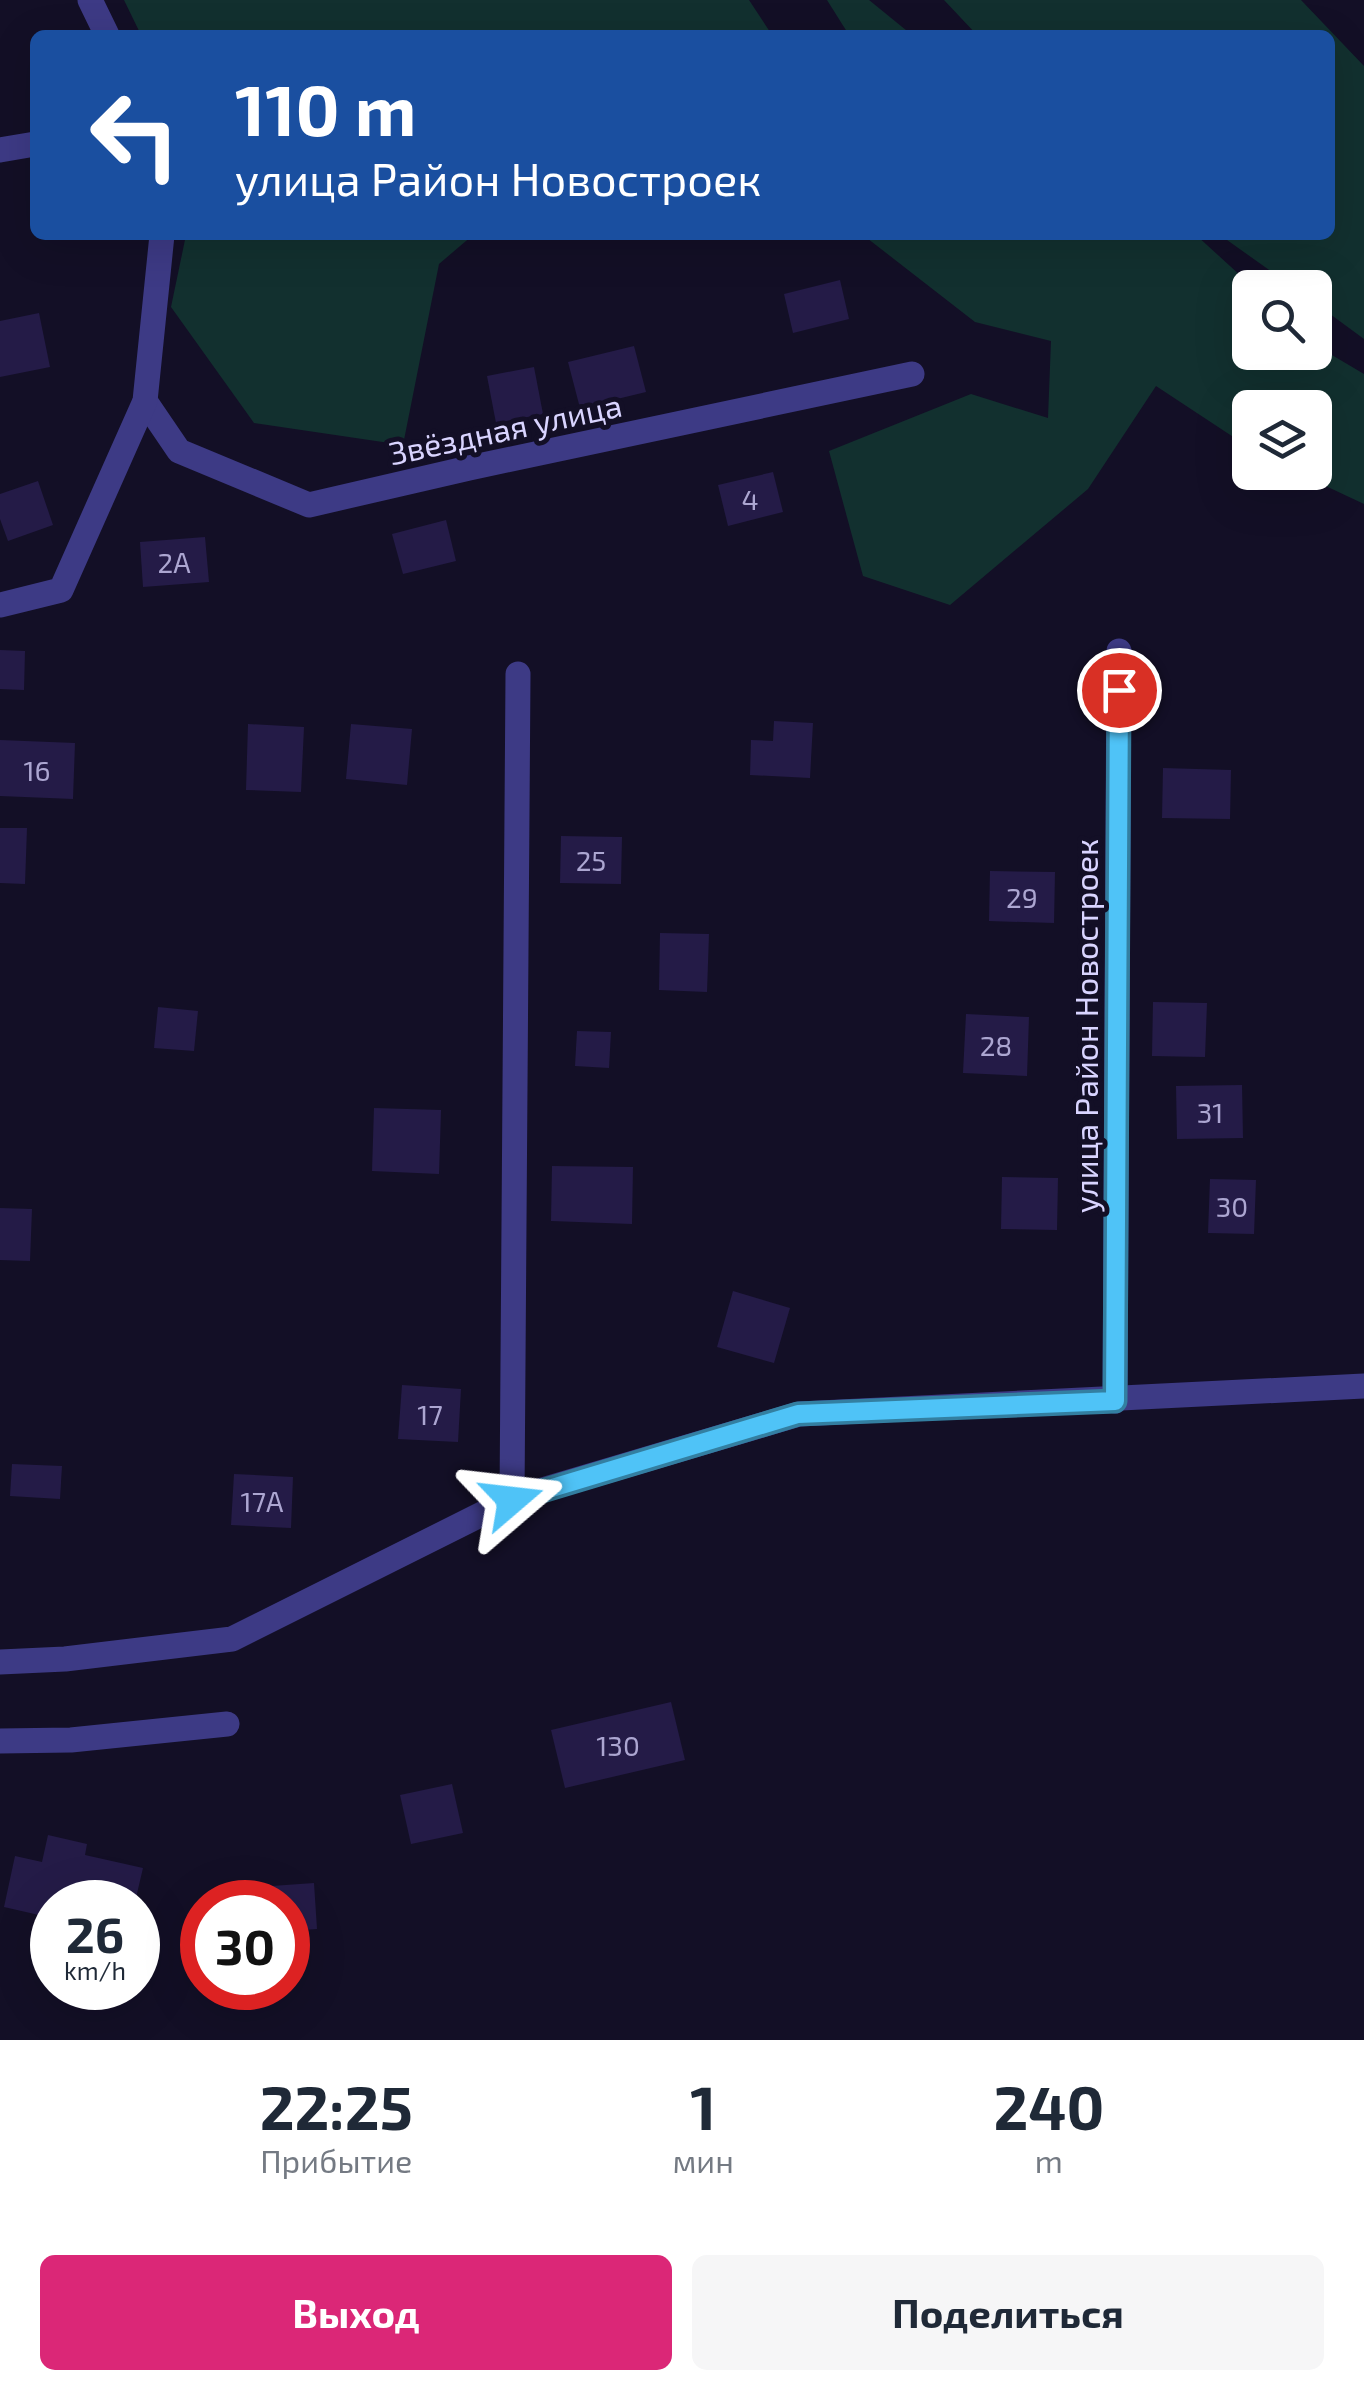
<!DOCTYPE html>
<html lang="ru">
<head>
<meta charset="utf-8">
<style>
	body { margin:0; font-family:"Exo 2",sans-serif; background:#f6f6f7; color:#1f2937; height:100vh; display:flex; flex-direction:column; font-size:38px; white-space:nowrap }
	* { box-sizing:border-box; margin:0 }
	p { font-size:32px; color:#747a83 }
	.icon { flex:none; width:55px; height:55px; fill:none; stroke:currentColor; stroke-width:2; stroke-linecap:round; stroke-linejoin:round }
	.map { position:relative; height:2040px; overflow:hidden }
	.panel { display:flex; flex-direction:column; background:#fff; flex:1 }
	.panel>* { flex:none }
	.guide { position:absolute; left:30px; top:30px; width:1305px; height:210px; border-radius:15px; box-shadow:0 10px 40px #0002; background:#1a4fa0; color:#fff; overflow:hidden }
	.tools { position:absolute; left:1232px; top:270px; display:grid; gap:20px }
	.tools a { display:grid; place-items:center; width:100px; height:100px; border-radius:15px; background:#fff; box-shadow:0 10px 40px #0002; font-size:50px }
	.speed { position:absolute; left:30px; top:1880px; display:flex; gap:20px; font-size:50px; font-weight:700; text-align:center }
	.speed>* { display:grid; place-content:center; width:130px; height:130px; border-radius:50%; background:#fff; box-shadow:0 10px 40px #0002; line-height:1 }
	.speed small { font-size:25px; font-weight:400 }
	.speed .limit { border:15px solid #d22; background:#fff; color:#111 }
	.pin { position:absolute; display:grid; place-items:center; width:85px; height:85px; color:#fff; margin:-42px; border:5px solid #fff; border-radius:50%; box-shadow:0 2px 10px #0007 }
	.me { position:absolute; width:110px; margin:-55px; rotate:73deg; stroke-linejoin:round; filter:drop-shadow(0 0 8px #0008) }
	.turn { display:flex; align-items:center; gap:35px; height:210px; padding:0 40px; font-size:45px }
	.turn .icon { width:130px; height:130px; stroke-width:2.5 }
	.turn b { display:block; font-size:70px; line-height:85px }
	.eta { display:flex; justify-content:space-evenly; align-items:center; height:170px; text-align:center }
	.eta b { font-size:60px; font-weight:700; line-height:70px }
	.button { display:flex; gap:20px; margin-top:auto; padding:20px 40px }
	.button a { flex:1; height:115px; border-radius:15px; background:#db2777; color:#fff; font-size:40px; font-weight:700; line-height:115px; text-align:center }
	.button a+a { background:#f6f6f7; color:#1f2937 }
	.map>svg:first-child { display:block }
	.green { fill:#12302f }
	.building { fill:#241b47 }
	.lines { fill:none; stroke-linecap:round; stroke-linejoin:round }
	.minor { stroke:#3d3a85; stroke-width:25 }
	.route-casing { stroke:#337fa1; stroke-width:25 }
	.route { stroke:#4fc3f7; stroke-width:18 }
	.labels { text-anchor:middle; dominant-baseline:central; stroke-width:10; stroke-linejoin:round; paint-order:stroke }
	.number-label { font-size:28px; fill:#aca6d1 }
	.street-label { font-size:32px; fill:#d9d4ff; stroke:#130f26 }
</style>
</head>
<body>
<div class="map">
<svg width="1364" height="2040" viewBox="0 0 1364 2040">
	<rect width="100%" height="100%" fill="#130f26"/>
	<g class="green">
		<path d="M124,0H749L772,35H141Z"/>
		<path d="M827,0H869L912,35H849Z"/>
		<path d="M944,0H1301L1364,66V339L1315,303V288L1293,287L1220,235H1330V35H977Z"/>
		<path d="M186,235H473L439,264L403,445L254,423L171,307Z"/>
		<path d="M863,235H1196L1253,287L1250,288V352H1315V345L1364,374V504L1298,473L1315,472V408H1250V448L1156,386L1088,489L950,605L863,576L829,451L971,394L1048,418L1051,341L975,322Z"/>
	</g>
	<g class="building">
		<path d="M840,280L849,319L793,333L784,294Z"/>
		<path d="M39,313L50,367L0,377V321Z"/>
		<path d="M634,346L646,392L580,408L568,362Z"/>
		<path d="M534,367L543,414L496,423L487,376Z"/>
		<path d="M773,472L783,512L728,526L718,485Z"/>
		<path d="M38,481L53,525L8,541L0,519V494Z"/>
		<path d="M446,520L456,561L403,574L392,534Z"/>
		<path d="M205,537L209,582L143,587L140,542Z"/>
		<path d="M0,650L25,651L24,690L0,689Z"/>
		<path d="M774,721L813,723L810,778L750,775L751,740L773,741Z"/>
		<path d="M248,724L304,727L301,792L246,790Z"/>
		<path d="M351,724L412,729L407,785L346,779Z"/>
		<path d="M0,740L75,743L73,799L0,796Z"/>
		<path d="M1163,768L1231,770L1230,819L1162,818Z"/>
		<path d="M0,828H27L25,884L0,883Z"/>
		<path d="M561,836L622,837L621,884L560,883Z"/>
		<path d="M990,871L1055,872L1054,923L989,921Z"/>
		<path d="M660,933L709,934L707,992L659,990Z"/>
		<path d="M1153,1002L1207,1003L1205,1057L1152,1056Z"/>
		<path d="M158,1007L198,1011L194,1051L154,1048Z"/>
		<path d="M966,1014L1029,1017L1027,1076L963,1073Z"/>
		<path d="M577,1031L611,1032L609,1068L575,1066Z"/>
		<path d="M1242,1085L1243,1138L1177,1139L1176,1086Z"/>
		<path d="M374,1108L441,1110L439,1174L372,1171Z"/>
		<path d="M552,1166L633,1167L632,1224L551,1221Z"/>
		<path d="M1002,1177L1058,1178L1057,1230L1001,1229Z"/>
		<path d="M1210,1179L1256,1180L1254,1234L1208,1233Z"/>
		<path d="M0,1208L32,1209L30,1261L0,1260Z"/>
		<path d="M733,1291L790,1308L774,1363L717,1347Z"/>
		<path d="M402,1385L461,1389L458,1442L398,1439Z"/>
		<path d="M12,1464L62,1466L60,1499L10,1496Z"/>
		<path d="M234,1474L293,1477L291,1528L231,1525Z"/>
		<path d="M671,1702L685,1760L565,1788L551,1730Z"/>
		<path d="M452,1784L463,1833L411,1844L400,1795Z"/>
		<path d="M48,1835L87,1844L85,1855L143,1868L135,1902H101L75,1897L74,1902H52V1918L4,1907L15,1856L42,1862Z"/>
		<path d="M314,1883L317,1929L288,1931V1902H214L213,1890Z"/>
	</g>
	<g class="lines">
		<g class="minor">
			<path d="M90,0L107,35"/>
			<path d="M0,150L35,144"/>
			<path d="M145,401L179,451L309,505L469,468L912,374"/>
			<path d="M0,605L61,590L145,401L162,235"/>
			<path d="M1115,1401L1119,651"/>
			<path d="M512,1499L518,674"/>
			<path d="M0,1662L65,1659L232,1639L512,1499L799,1414L1364,1386"/>
			<path d="M0,1741L71,1740L227,1724"/>
		</g>
	</g>
	<g class="lines">
		<g class="route-casing">
			<path id="route" d="M512,1500L798,1414L1115,1401L1119,690"/>
		</g>
		<use href="#route" class="route"/>
	</g>
	<g class="labels">
		<g class="number-label">
			<text x="750" y="499">4</text>
			<text x="174" y="562">2А</text>
			<text x="37" y="770">16</text>
			<text x="591" y="860">25</text>
			<text x="1022" y="897">29</text>
			<text x="996" y="1045">28</text>
			<text x="1210" y="1112">31</text>
			<text x="1232" y="1206">30</text>
			<text x="430" y="1414">17</text>
			<text x="262" y="1501">17А</text>
			<text x="618" y="1745">130</text>
		</g>
		<g class="street-label">
			<text transform="translate(505 428) rotate(-12)">Звёздная улица</text>
			<text transform="translate(1085 1026) rotate(-90)">улица Район Новостроек</text>
		</g>
	</g>
</svg>
<div class="tools">
<a><svg class="icon" aria-label="search" viewBox="0 0 24 24"><circle cx="10" cy="10" r="6"/><path d="M15 15l6 6"/></svg></a>
<a><svg class="icon" aria-label="layers" viewBox="0 0 24 24"><path d="M12 4l9 5-9 5-9-5zM3 14l9 5 9-5"/></svg></a>
</div>
<div class="speed"><div>26<small>km/h</small></div><div class="limit">30</div></div>
<div class="pin" style="left:1119px;top:690px;background:#d93025"><svg class="icon" aria-label="arrive" viewBox="0 0 24 24"><path d="M6 21V4h12l-3 4 3 4H6"/></svg></div>
<svg class="me" style="left:512px;top:1500px" viewBox="-20 -20 40 40"><path d="M0-17L14 15 0 8-14 15z" fill="#4fc3f7" stroke="#fff" stroke-width="4"/></svg>
<div class="guide">
<div class="turn"><svg class="icon" aria-label="left" viewBox="0 0 24 24"><path d="M17 20v-9H6M10 6l-5 5 5 5"/></svg><div><b>110 m</b>улица Район Новостроек</div></div>
</div>
</div>
<section class="panel">
<div class="eta">
<div><b>22:25</b><p>Прибытие</p></div>
<div><b>1</b><p>мин</p></div>
<div><b>240</b><p>m</p></div>
</div>
<div class="button"><a>Выход</a><a>Поделиться</a></div>
</section>
</body>
</html>
